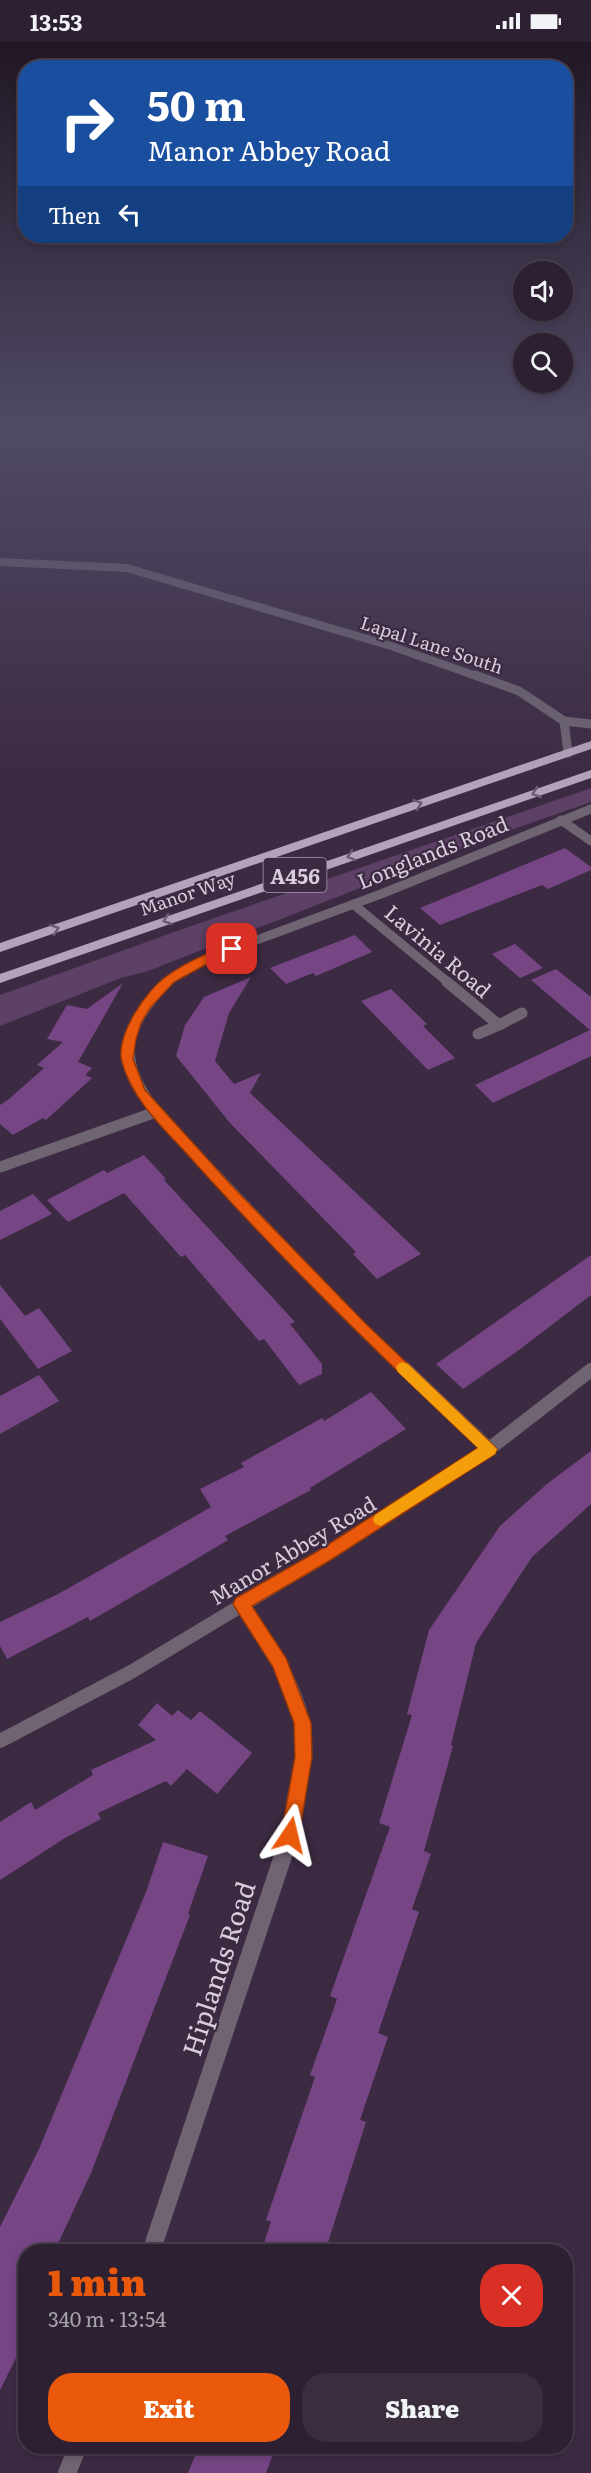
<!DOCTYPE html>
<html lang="en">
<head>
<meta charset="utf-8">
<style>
	body { margin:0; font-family:Literata,serif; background:#392d3e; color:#f1f3f6; height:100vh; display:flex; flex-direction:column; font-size:22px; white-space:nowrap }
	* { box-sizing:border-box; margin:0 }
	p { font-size:20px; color:#a7a3ac }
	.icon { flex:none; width:33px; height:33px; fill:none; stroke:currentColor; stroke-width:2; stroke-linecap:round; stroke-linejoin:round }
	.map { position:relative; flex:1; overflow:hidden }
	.side { position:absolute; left:18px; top:2202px; width:555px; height:210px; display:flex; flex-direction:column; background:#2d2032; border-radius:24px; box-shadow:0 3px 9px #0003,0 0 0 2px #483e4d }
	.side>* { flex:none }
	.top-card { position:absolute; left:18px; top:18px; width:555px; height:183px; border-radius:24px; box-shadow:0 3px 9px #0003,0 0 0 2px #483e4d; background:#1a4fa0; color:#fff; overflow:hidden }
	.controls { position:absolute; left:513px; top:219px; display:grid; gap:12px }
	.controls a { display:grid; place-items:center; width:60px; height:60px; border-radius:50%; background:#2d2032; box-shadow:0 3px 9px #0003,0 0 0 2px #483e4d; font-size:30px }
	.pin { position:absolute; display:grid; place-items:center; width:51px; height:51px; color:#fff; margin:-26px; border-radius:12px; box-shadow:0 3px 9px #0006 }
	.me { position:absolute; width:66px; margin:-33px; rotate:10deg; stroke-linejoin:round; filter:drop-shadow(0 0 4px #0008) }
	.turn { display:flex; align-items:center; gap:21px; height:126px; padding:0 30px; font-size:27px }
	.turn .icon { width:78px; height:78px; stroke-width:2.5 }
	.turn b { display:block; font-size:42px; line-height:51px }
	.then { display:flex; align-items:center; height:57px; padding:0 30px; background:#0003; gap:12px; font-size:22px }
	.round { display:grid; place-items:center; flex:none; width:63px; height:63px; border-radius:24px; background:#392d3e }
	.headline { display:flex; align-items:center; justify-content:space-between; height:102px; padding:0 30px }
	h1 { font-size:36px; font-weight:800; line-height:45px; color:#ea580c }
	.cta { display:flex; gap:12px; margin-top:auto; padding:12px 30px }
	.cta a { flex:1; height:69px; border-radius:24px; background:#ea580c; color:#fff; font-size:24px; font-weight:800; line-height:69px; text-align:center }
	.cta a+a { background:#392d3e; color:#f1f3f6 }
	.status { display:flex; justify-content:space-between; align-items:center; height:42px; padding:0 30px; background:#2d2032; direction:ltr }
	.status svg { height:16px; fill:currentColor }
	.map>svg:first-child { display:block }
	.green { fill:#5d4066 }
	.building { fill:#754584 }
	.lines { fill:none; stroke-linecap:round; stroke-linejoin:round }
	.minor-far3 { stroke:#6f6572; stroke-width:9 }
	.minor-far2 { stroke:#6f6572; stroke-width:11 }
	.minor-far1 { stroke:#6f6572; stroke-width:14 }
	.minor { stroke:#6f6572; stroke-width:18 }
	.tertiary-far1 { stroke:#6f6572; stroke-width:8 }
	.tertiary { stroke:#6f6572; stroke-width:9 }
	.trunk { fill:#b6a1bc; fill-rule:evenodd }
	.oneway { stroke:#6d5a73 }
	.route { fill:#ea580c; stroke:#983908; stroke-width:1.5 }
	.slow { fill:#f59e0b }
	.labels { text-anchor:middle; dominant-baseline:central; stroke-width:4.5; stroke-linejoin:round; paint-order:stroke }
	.far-street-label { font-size:18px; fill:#d8cddc; stroke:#3c2a42 }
	.shield { fill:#3c2a42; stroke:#a99cae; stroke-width:1.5 }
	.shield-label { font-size:20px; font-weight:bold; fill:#d8cddc }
	.street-label { font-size:21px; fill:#d8cddc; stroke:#3c2a42 }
	.near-street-label { font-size:26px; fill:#d8cddc; stroke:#3c2a42 }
</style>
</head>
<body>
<div class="status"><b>13:53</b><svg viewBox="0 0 49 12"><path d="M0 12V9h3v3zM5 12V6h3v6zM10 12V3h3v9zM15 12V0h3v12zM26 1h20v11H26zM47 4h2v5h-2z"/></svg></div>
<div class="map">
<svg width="591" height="2431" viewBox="0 0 591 2431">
	<rect width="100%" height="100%" fill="#3c2a42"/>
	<path class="green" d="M591,746V760L491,795L148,929L121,936L0,984V953L174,890Z"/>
	<g class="building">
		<path d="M565,806L591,825V828L548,847L542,843L440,883L420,866Z"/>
		<path d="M355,893L372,910L316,934L313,931L286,942L270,926Z"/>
		<path d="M515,902L543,926L520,936L492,912Z"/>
		<path d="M556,927L591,955V1014L493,1061L475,1043L590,988L531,938Z"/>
		<path d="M251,935L229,971L215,1019L234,1042L261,1031L250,1051L421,1212L377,1237L353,1212L356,1210L230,1081L176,1014L185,983L204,955Z"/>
		<path d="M123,941L78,1020L92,1026L85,1033L92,1036L46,1078L43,1076L13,1093L0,1082V1063L9,1057L44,1026L37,1023L63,1000L47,997L67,963L87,967Z"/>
		<path d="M391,947L427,982L423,984L455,1016L428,1028L361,959Z"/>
		<path d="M144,1113L166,1137L164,1138L295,1280L290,1282L322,1322V1332L299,1343L264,1297L259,1299L185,1213L181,1215L124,1151L68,1180L47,1158L104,1128L107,1131Z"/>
		<path d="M33,1152L52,1172L0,1198V1169Z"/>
		<path d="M591,1213V1253L519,1308L463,1347L436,1322Z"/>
		<path d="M0,1243L25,1274L39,1266L72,1309L38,1327L0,1277Z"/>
		<path d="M39,1333L59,1359L0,1392V1354Z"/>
		<path d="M371,1350L406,1387L310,1446L311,1448L225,1494L228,1498L166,1535L90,1579L88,1575L7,1617L0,1604V1580L60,1551L211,1465L200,1447L244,1425L241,1421L322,1376L324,1379Z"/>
		<path d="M591,1409V1462L532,1515L476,1601L451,1703L453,1704L424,1809L431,1812L412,1867L419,1870L378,1991L388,1995L360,2078L366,2080L325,2210H261L271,2180L266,2178L315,2035L310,2033L337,1957L330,1954L390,1785L379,1781L412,1673L407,1672L429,1588L500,1484L548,1441Z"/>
		<path d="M157,1661L172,1674L178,1668L191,1678L200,1669L252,1711L217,1752L187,1727L171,1744L166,1739L98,1771L101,1777L65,1796L0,1838V1780L31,1760L35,1768L93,1733L91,1728L156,1698L138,1683Z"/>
		<path d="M163,1800L208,1814L188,1872L190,1873L91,2131L54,2210H26V2296L0,2348V2185L39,2107L83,2001L146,1850Z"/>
		<path d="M199,2404H276L266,2431H188Z"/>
	</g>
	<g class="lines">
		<g class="minor-far3">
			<path d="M561,778L591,799"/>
			<path d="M353,862L449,941"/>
			<path d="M165,941L179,931L208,916L381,852L591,767"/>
		</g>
		<g class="minor-far2">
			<path d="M167,940C122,987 116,1017 156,1070L361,1286L405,1328"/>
			<path d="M447,940L499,983L522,971"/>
			<path d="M478,992L499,983"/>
			<path d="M0,1125L156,1070"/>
		</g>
		<g class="minor-far1">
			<path d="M404,1326L489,1407"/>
			<path d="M242,1562C266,1599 293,1637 303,1680C310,1714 293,1783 282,1816"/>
			<path d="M0,1699L131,1630L324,1514L489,1407L591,1328"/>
		</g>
		<g class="minor">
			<path d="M151,2210L283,1814"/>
			<path d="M67,2431L78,2404"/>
		</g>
		<path class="tertiary-far1" d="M0,520L127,526L391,604L479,635"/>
		<g class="tertiary">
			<path d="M475,633L519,649L564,679L591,682"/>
			<path d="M564,679L568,711"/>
		</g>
		<g class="trunk">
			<path d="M591,699V707L0,910V901Z"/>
			<path d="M591,728V736L0,941V932Z"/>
		</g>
	</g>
	<defs><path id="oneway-chevron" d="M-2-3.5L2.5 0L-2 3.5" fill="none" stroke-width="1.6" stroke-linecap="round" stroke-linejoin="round" transform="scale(1.5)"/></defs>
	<g class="oneway">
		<use href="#oneway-chevron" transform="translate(536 751) rotate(161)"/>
		<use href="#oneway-chevron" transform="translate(418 762) rotate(-19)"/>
		<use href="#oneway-chevron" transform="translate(351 814) rotate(161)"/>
		<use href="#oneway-chevron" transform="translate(167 878) rotate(161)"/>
		<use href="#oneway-chevron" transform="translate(55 887) rotate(-19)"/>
	</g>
	<linearGradient id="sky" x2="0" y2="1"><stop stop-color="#211724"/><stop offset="0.53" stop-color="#504a65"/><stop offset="1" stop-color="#504a65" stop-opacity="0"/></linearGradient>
	<rect width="591" height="732" fill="url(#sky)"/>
	<path class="route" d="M232,903L238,907L236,909L216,917L174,940L150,966L141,981L136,997L133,1017L145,1048L231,1143L366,1282L497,1407L495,1412L329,1519L252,1564L286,1616L311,1681L312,1715L299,1793L297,1800L290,1802L284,1800L281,1793L295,1715L294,1681L273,1625L236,1567L233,1562L236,1556L318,1509L478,1406C381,1314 285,1221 196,1122C169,1091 133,1061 122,1020C115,994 146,948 167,934C185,921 210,909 232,903Z"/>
	<path class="slow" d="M403,1320L408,1322L497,1407L495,1412L381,1484L375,1482L373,1478L375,1473L478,1406L398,1330L396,1326L398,1322Z"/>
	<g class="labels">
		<g class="far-street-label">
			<text transform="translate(432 602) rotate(18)">Lapal Lane South</text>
			<text transform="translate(187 851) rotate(-19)">Manor Way</text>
		</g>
		<rect class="shield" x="263.5" y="816" width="63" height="34" rx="4.5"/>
		<g class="shield-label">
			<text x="295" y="833">A456</text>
		</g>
		<g class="street-label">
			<text transform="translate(432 809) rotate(-22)">Longlands Road</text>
			<text transform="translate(439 908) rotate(40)">Lavinia Road</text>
			<text transform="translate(292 1507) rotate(-31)">Manor Abbey Road</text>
		</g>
		<g class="near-street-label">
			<text transform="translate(217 1926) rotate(-72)">Hiplands Road</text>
		</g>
	</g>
</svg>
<div class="controls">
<a><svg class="icon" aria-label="sound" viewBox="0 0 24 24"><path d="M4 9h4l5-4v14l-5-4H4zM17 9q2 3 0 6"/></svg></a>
<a><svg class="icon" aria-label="search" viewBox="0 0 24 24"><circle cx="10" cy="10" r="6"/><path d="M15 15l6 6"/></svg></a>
</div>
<div class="pin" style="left:232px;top:907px;background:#d93025"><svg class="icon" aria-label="arrive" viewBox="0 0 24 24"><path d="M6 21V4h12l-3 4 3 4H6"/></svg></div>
<svg class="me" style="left:290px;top:1793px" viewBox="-20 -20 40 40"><path d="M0-17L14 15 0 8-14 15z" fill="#ea580c" stroke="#fff" stroke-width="4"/></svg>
<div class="top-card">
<div class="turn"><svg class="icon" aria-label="right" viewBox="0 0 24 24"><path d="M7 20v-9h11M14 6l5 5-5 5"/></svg><div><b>50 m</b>Manor Abbey Road</div></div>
<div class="then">Then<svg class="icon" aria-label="left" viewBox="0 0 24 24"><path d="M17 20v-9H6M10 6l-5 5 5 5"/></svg></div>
</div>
<section class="side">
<div class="headline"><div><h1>1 min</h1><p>340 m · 13:54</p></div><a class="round" style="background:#d93025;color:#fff"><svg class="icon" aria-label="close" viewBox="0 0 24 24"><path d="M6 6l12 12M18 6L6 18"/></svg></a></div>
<div class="cta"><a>Exit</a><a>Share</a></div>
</section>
</div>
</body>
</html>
